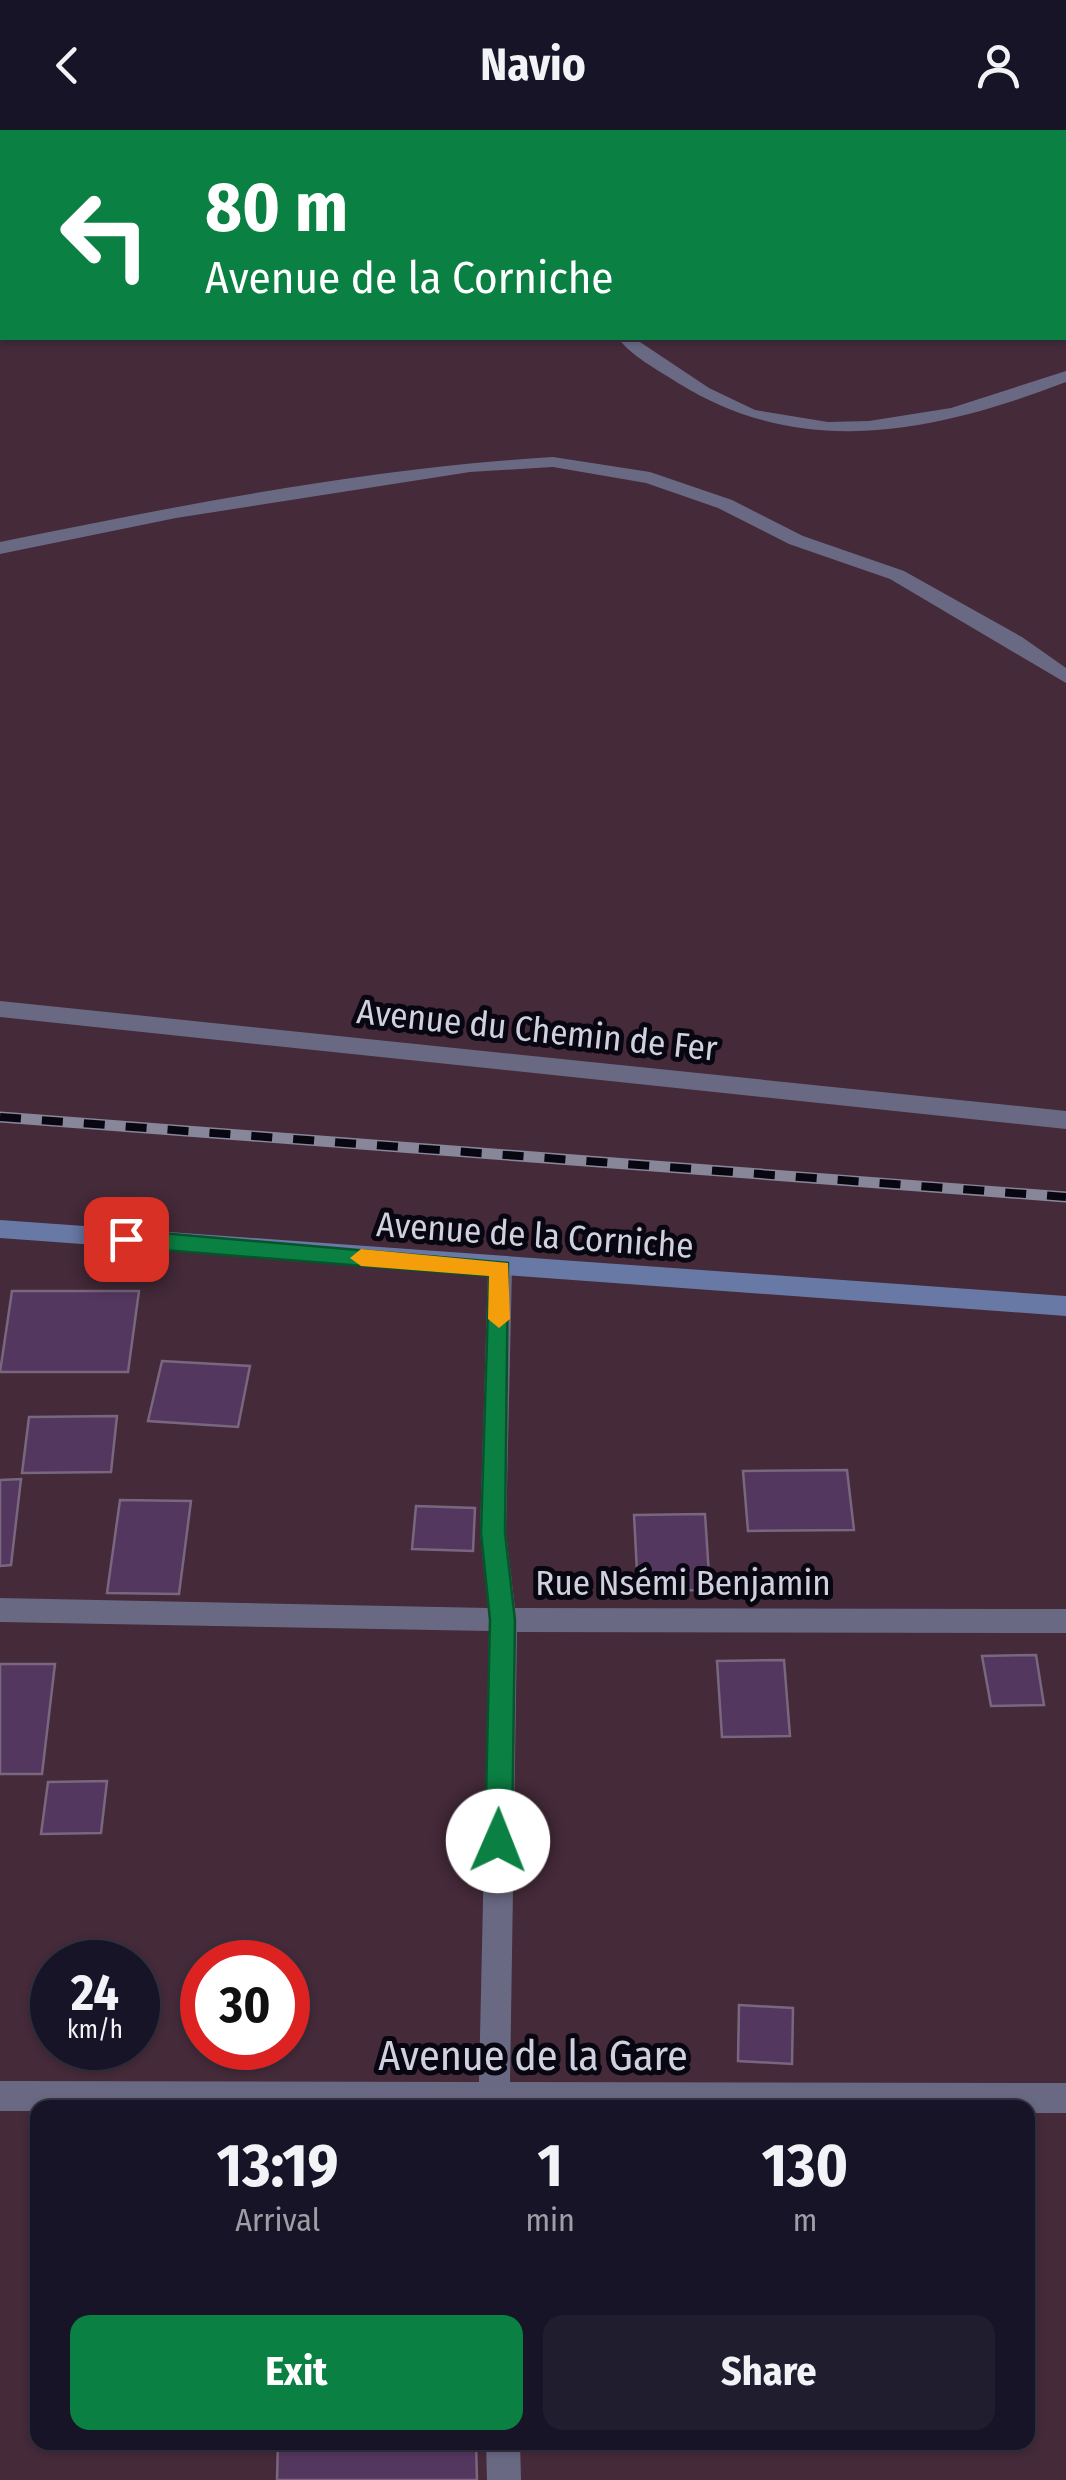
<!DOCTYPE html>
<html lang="en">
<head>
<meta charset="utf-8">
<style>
	body { margin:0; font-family:"Fira Sans Condensed",sans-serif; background:#1f1d2e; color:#f1f3f6; height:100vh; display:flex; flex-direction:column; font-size:38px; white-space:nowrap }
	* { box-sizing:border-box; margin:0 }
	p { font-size:32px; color:#9e9ea7 }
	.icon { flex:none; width:55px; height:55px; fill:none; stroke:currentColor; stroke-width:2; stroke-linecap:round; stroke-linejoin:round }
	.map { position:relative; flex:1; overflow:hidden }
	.sheet { position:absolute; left:30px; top:1970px; width:1005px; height:350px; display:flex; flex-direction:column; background:#161426; border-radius:20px; box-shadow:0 2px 8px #0004,0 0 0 2px #353343 }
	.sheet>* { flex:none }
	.top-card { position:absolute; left:0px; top:0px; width:1068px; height:210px; box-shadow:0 2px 8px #0004,0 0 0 2px #353343; background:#0b8043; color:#fff; overflow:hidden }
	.speed { position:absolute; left:30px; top:1810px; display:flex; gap:20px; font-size:50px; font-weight:700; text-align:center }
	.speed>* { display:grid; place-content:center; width:130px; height:130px; border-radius:50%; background:#161426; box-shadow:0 2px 8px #0004,0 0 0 2px #353343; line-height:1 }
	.speed small { font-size:25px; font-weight:400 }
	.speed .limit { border:15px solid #d22; background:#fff; color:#111 }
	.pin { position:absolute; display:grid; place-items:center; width:85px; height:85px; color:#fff; margin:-42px; border-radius:20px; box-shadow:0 5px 15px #0006 }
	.me { position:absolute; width:110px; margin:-55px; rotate:1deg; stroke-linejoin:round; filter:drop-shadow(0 0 8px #0008) }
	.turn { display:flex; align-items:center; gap:35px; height:210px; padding:0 40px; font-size:45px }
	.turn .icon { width:130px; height:130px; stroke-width:2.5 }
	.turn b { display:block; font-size:70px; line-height:85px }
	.eta { display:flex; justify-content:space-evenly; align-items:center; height:170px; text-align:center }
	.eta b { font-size:60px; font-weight:700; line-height:70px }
	.cta { display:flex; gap:20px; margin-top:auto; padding:20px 40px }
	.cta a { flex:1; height:115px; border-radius:20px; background:#0b8043; color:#fff; font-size:40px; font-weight:700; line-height:115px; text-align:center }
	.cta a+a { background:#1f1d2e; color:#f1f3f6 }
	header { display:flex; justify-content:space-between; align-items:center; height:130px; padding:0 40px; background:#161426; font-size:45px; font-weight:700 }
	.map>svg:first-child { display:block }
	.green { fill:#452a39; fill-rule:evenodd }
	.building { fill:#54375f; stroke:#78677f; stroke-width:2.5 }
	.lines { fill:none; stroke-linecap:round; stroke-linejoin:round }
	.lane { fill:#6a6984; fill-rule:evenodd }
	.street { fill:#6a6984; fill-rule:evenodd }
	.secondary { fill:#6979a5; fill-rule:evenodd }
	.rail-casing { stroke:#888799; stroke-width:11 }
	.rail { stroke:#080711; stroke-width:8; stroke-dasharray:21; stroke-linecap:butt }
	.route { fill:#0b8043; stroke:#07532c; stroke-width:2.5 }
	.slow { fill:#f59e0b }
	.labels { text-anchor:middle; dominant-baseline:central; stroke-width:10; stroke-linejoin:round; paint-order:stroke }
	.street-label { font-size:35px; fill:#d0d0df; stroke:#080711 }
	.near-street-label { font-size:42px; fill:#d0d0df; stroke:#080711 }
</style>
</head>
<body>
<header><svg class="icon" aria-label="back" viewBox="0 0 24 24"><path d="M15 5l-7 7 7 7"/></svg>Navio<svg class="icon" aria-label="person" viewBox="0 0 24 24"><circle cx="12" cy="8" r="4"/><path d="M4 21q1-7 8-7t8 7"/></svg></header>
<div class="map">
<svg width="1066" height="2350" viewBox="0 0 1066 2350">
	<rect width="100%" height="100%" fill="#1d1b32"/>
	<path class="green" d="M0,0H1066V2350H0ZM2,2H1065V208H2ZM52,1832H138V1918H52ZM202,1832H288V1918H202ZM38,1978H1028V2312H38Z"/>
	<g class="building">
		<path d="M12,1161H139L128,1242H0Z"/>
		<path d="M162,1231L250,1236L238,1297L148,1291Z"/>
		<path d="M117,1286L111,1342L22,1343L29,1287Z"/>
		<path d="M847,1340L854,1400L748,1401L743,1341Z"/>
		<path d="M21,1349L11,1435L0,1436V1350Z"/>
		<path d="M120,1370L191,1371L179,1464L107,1463Z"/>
		<path d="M416,1376L475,1378L473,1421L412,1419Z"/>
		<path d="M705,1384L710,1460L638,1461L634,1385Z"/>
		<path d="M1036,1525L1044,1575L991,1576L982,1526Z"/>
		<path d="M784,1530L790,1606L722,1607L717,1531Z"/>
		<path d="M0,1534H55L42,1644H0Z"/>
		<path d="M107,1651L101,1703L41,1704L48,1652Z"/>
		<path d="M739,1875L793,1878L792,1934L738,1931Z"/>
		<path d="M278,2312H476L477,2350H277Z"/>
	</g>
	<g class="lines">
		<path class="lane" d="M618,208H634L709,258L755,280L828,292L869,291L951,278L1066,241V252C936,302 803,331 678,253C658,240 631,226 618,208Z"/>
		<g class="street">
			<path d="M553,327L650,342L732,370L803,406L904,441L1022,507L1066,538V553L890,449L789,414L718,378L646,353L553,337L470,342L176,388L0,424V412C182,375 367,338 553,327Z"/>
			<path d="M0,871L1066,981V999L0,887Z"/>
			<path d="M500,1130L512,1139L506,1403L515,1478L1066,1479V1503L517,1502L510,1952L1066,1953V1983H1028V1978H38V1981H0V1951L479,1952L489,1501L0,1492V1468L488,1478L480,1403L488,1139Z"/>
			<path d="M486,2312H520L521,2350H487Z"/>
		</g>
		<path class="secondary" d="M0,1090L1066,1166V1186L0,1108Z"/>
		<g class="rail-casing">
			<path id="rail" d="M0,987L1066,1067"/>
		</g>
		<use href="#rail" class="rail"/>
	</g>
	<path class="route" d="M126,1100L508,1133L505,1403L515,1490L512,1711L508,1720L498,1723L489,1720L485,1711L490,1490L481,1403L489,1146L126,1117L114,1109Z"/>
	<path class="slow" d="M361,1119L508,1133L510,1189L499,1198L488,1189L489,1146L361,1136L350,1128Z"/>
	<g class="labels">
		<g class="street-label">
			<text transform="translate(537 900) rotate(6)">Avenue du Chemin de Fer</text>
			<text transform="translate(535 1105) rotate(4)">Avenue de la Corniche</text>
			<text x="683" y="1453">Rue Nsémi Benjamin</text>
		</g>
		<g class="near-street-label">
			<text x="533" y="1926">Avenue de la Gare</text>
		</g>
	</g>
</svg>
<div class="speed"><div>24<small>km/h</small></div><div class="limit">30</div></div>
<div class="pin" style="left:126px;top:1109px;background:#d93025"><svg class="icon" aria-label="arrive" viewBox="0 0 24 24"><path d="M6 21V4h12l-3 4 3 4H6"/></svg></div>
<svg class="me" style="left:498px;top:1711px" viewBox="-20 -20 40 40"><circle r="19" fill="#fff"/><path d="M0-13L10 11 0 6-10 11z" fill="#0b8043"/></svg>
<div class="top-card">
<div class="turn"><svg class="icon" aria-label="left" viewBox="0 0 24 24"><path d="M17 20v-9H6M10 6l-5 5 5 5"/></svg><div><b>80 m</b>Avenue de la Corniche</div></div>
</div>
<section class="sheet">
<div class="eta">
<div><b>13:19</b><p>Arrival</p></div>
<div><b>1</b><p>min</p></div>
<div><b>130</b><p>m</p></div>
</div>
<div class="cta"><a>Exit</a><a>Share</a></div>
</section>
</div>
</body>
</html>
